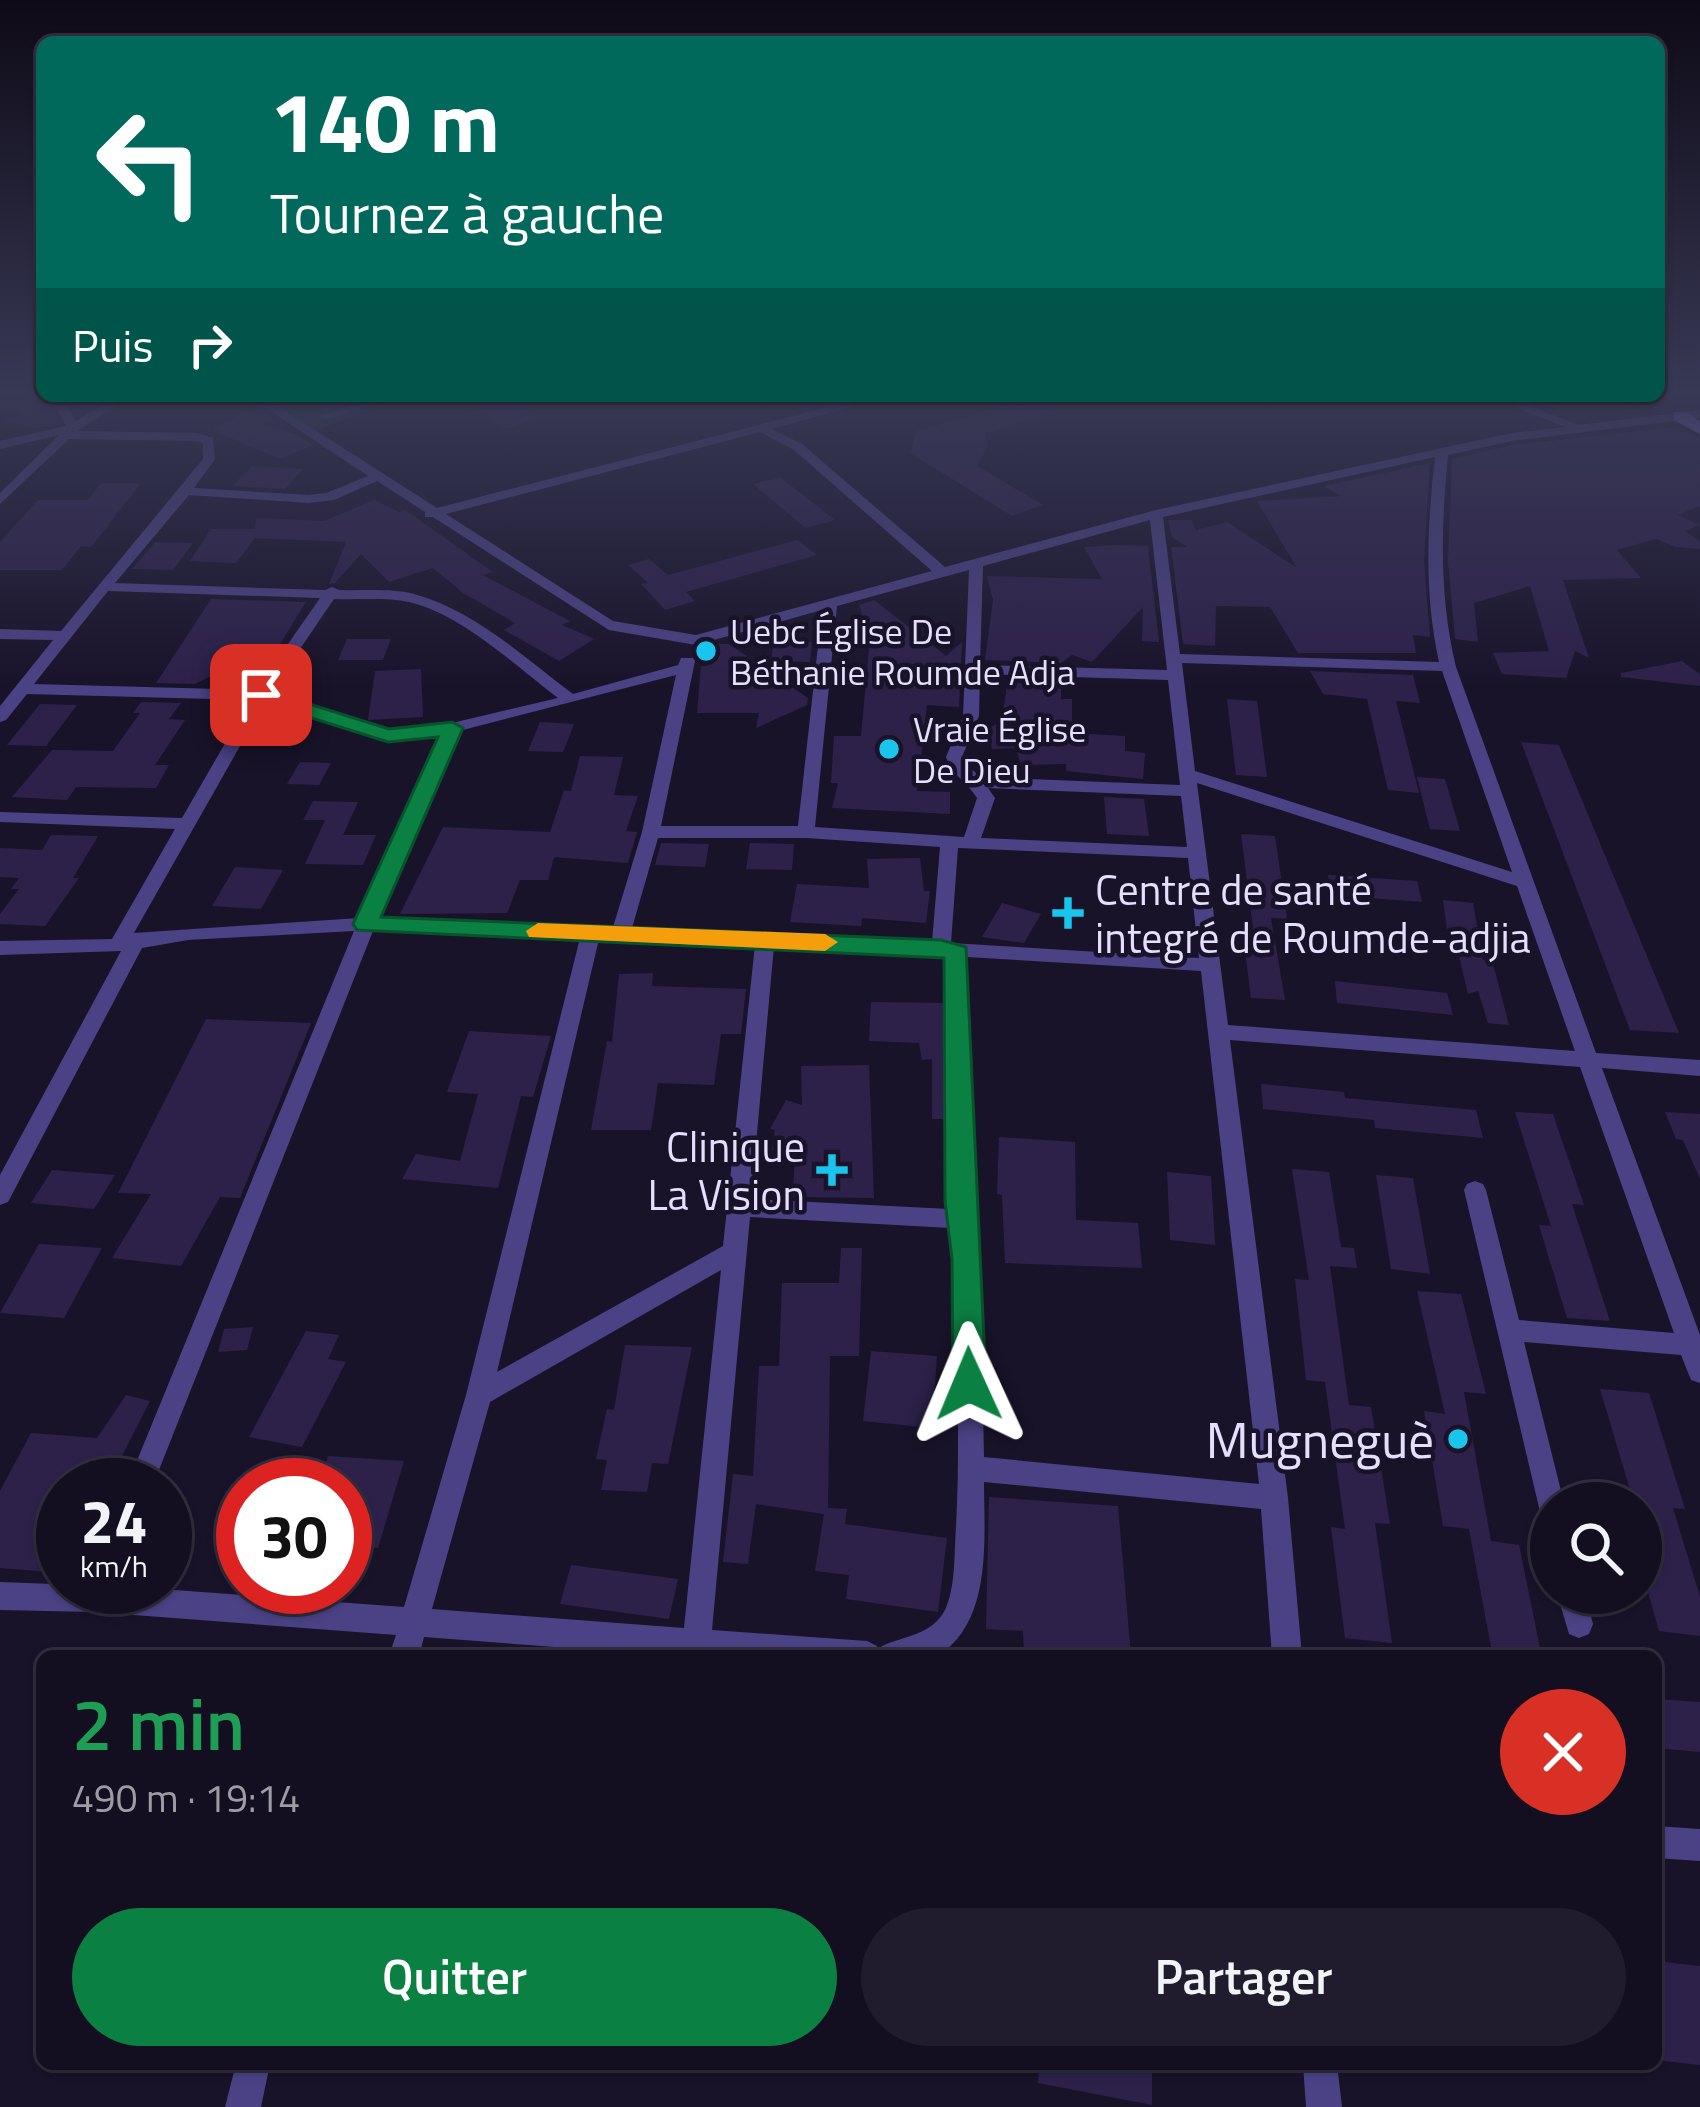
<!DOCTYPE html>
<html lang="fr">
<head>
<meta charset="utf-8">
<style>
	body { margin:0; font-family:"Titillium Web",sans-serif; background:#201c2d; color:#f1f3f6; height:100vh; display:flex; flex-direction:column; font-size:45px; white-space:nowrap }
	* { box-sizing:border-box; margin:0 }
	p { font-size:39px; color:#9d9ca5 }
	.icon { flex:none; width:66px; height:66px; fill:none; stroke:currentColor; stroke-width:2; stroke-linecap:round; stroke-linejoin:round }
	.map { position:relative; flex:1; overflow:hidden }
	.side { position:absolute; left:36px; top:1650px; width:1626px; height:420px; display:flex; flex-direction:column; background:#130e20; border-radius:18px; box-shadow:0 3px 9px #0004,0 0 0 3px #322e3e }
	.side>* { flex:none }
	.guide { position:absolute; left:36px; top:36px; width:1629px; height:366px; border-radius:18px; box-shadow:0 3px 9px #0004,0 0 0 3px #322e3e; background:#00695c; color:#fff; overflow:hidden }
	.fabs { position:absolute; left:1530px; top:1482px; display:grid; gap:24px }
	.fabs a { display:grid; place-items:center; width:132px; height:132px; border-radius:50%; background:#130e20; box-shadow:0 3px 9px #0004,0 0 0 3px #322e3e; font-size:60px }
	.speed { position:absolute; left:36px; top:1458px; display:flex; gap:24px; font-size:60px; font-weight:700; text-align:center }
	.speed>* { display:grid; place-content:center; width:156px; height:156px; border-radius:50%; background:#130e20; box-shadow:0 3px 9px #0004,0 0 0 3px #322e3e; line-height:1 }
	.speed small { font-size:30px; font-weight:400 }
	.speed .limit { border:18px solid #d22; background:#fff; color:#111 }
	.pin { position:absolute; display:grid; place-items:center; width:102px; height:102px; color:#fff; margin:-51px; border-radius:24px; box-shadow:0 6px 18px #0006 }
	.me { position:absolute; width:132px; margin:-66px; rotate:359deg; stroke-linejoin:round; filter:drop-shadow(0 0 9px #0008) }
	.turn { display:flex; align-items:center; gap:42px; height:252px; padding:0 36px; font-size:54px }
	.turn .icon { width:156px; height:156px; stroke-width:2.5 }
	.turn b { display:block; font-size:84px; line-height:102px }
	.then { display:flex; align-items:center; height:114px; padding:0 36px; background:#0003; gap:24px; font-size:45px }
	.round { display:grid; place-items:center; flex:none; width:126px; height:126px; border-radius:63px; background:#201c2d }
	.overview { display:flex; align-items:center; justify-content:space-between; height:204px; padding:0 36px }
	h1 { font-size:72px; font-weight:600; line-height:90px; color:#1e9e55 }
	.primary-button { display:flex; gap:24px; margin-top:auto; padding:24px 36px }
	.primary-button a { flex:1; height:138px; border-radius:72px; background:#0b8043; color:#fff; font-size:48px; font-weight:600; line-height:138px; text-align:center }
	.primary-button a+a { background:#201c2d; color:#f1f3f6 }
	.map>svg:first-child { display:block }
	.green { fill:#173234 }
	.building { fill:#2d214a }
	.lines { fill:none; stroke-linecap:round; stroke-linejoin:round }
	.street { fill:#4b4285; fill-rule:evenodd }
	.secondary { fill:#8c7ef5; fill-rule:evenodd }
	.route { fill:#0b8043; stroke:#07532c; stroke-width:3 }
	.slow { fill:#f59e0b }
	.poi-dot { fill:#1ac5ed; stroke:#19132a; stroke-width:4.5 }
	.labels { text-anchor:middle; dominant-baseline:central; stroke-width:9; stroke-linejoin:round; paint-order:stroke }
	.far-poi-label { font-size:36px; fill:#e5dffd; stroke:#19132a; text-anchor:start }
	.poi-label { font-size:42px; fill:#e5dffd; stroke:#19132a; text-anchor:start }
	.near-poi-label { font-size:51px; fill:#e5dffd; stroke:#19132a; text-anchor:end }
</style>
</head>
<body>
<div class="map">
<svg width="1700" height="2107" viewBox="0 0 1700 2107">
	<rect width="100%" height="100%" fill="#19132a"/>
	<g class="green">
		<path d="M1659,392H1700V399C1630,406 1581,422 1513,396H1659Z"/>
		<path d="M254,396H406L309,433Z"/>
	</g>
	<g class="building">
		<path d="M0,392H42L59,423L35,428L3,421L25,413L0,404Z"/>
		<path d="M446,396H498L540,417L508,429Z"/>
		<path d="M1039,396L1064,410L985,433L988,446L977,466L1043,505L1012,516L910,453L917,431Z"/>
		<path d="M247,411L273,418L264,424L296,434L313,445L280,459L212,430Z"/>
		<path d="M1677,427L1700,438V506L1678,515L1699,525L1686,531L1700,542V549L1676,547L1656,539L1617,550L1641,578L1563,580L1589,658L1575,651L1566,678L1502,674L1493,653L1549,651L1530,586L1474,603L1478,642L1455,639L1448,561L1452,459L1513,445Z"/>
		<path d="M1430,463L1424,560L1430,637L1413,635L1416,653H1298L1270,607L1216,606L1215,646L1183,644L1171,547H1187L1172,537L1168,520H1192L1196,530L1227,522L1297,568L1257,501L1341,496L1323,486Z"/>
		<path d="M253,466L303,469L285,489L232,486Z"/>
		<path d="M780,477L835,520L806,528L753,484Z"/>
		<path d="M101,483H141L91,547L81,546L62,570H0V542L38,500H88Z"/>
		<path d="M374,500L399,512L405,510L493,572L483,575L570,621L562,625L594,639L559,661L504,630L515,623L463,593L433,568L389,582L361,554L335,583L329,584L346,542L255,538L236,563L190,561L211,529H255L256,518L324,521Z"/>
		<path d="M797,540L817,555L686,592L695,601L665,610L641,584L648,583L628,565L649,559L668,575Z"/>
		<path d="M155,542L193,543L173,570L132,569Z"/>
		<path d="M1113,545L1148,546L1159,642L1142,641L1143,607L1092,662L1072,655L1061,663L985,660L993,600L987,576L1102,579L1084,547Z"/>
		<path d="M211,599L306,602L261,675L215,674L195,684L156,683Z"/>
		<path d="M874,600L946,656L962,642L959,707L927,705L917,791L950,792V814L832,808L838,783H831L834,736H861L870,638L859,605Z"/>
		<path d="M347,639H391L383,660H338Z"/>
		<path d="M774,641L812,642L810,662L771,661Z"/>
		<path d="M717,644H729L808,698L807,705L756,728L759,713H697L701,666H707L711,646Z"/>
		<path d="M1682,661L1700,674V686L1621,677V673Z"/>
		<path d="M421,669L423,717L368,720L375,671Z"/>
		<path d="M1310,671L1413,675L1420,703L1396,701L1419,793L1388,790L1367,699L1323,694Z"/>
		<path d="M1008,679L1061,681V699H1072V733L1125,736V751L1145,753L1143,779L1066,771V764L1021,765L1016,748L992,749L989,728L1017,714L1003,712Z"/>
		<path d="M1227,699L1257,701L1267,777L1236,775Z"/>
		<path d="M141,702L181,703L169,719L185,720L155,765H169L156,788L76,787L67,800L12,797L52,750L113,751L140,713H133Z"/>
		<path d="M40,704L77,705L46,746L7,745Z"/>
		<path d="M540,722L574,724L563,752L528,751Z"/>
		<path d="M1521,742L1559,745L1679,1033L1630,1030Z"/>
		<path d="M580,756L623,757L614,795L638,796L626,831L637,832L628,863L554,857L548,880H520L507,913L400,914L443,827L550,832L564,790L571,791Z"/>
		<path d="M300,762L331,763L319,785L287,784Z"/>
		<path d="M1417,777L1445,779L1460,831L1430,829Z"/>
		<path d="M1104,797L1144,799L1149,836L1107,834Z"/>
		<path d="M313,801L358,802L343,835H376L363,865L305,864L325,820H303Z"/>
		<path d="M1241,834L1275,836L1287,919L1271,918L1285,1000L1251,998L1243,935L1254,936Z"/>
		<path d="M51,835L98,836L73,878H79L45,926L0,924V914L19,889H11L19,878L0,877V848L42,850Z"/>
		<path d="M661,843L709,844L705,867L655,865Z"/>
		<path d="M750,843L794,844L792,870L746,869Z"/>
		<path d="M920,858L924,891H930L926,923L862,918L861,926L790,922L797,884L869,888L867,859Z"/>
		<path d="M235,867L283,870L261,909L212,906Z"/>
		<path d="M1328,875L1417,881L1422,902L1331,895Z"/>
		<path d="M1443,900L1473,903L1483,960H1492L1509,1025L1488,1023L1478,991L1468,994L1453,931L1447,930Z"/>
		<path d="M1002,903L1041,914L1024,943L982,937Z"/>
		<path d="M653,973L652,986L746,989L741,1034H721L714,1085L658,1083L651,1130H591L607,1041L612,1042L619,974Z"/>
		<path d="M1335,981L1447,993L1453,1015L1337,1003Z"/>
		<path d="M871,1002L943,1003L944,1119H932V1059L922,1060L919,1043L869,1041Z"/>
		<path d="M206,1019L311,1023L240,1198L220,1197L181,1266L112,1258L151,1194L118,1193Z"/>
		<path d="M469,1031L551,1036L533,1097L521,1096L498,1188L402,1179L416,1154L460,1161L478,1094L447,1092Z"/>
		<path d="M869,1065L874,1198L793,1197L795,1152L772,1150L775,1130L770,1129L786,1100L802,1105L801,1066Z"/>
		<path d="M1261,1084L1344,1092L1345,1098L1476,1110L1483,1138L1375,1128L1374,1120L1263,1109Z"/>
		<path d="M1515,1112L1553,1114L1584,1205L1572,1204L1610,1321L1567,1318L1539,1225L1551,1226Z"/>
		<path d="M1665,1112L1700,1114V1179L1683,1140L1676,1139Z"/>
		<path d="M999,1137L1075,1142L1076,1220L1138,1223L1142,1268L1005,1263L1002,1195L997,1194Z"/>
		<path d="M1292,1169L1329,1172L1341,1247L1354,1248L1357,1268L1330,1266L1349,1405L1371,1407L1390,1524L1375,1523L1392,1643L1345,1638L1331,1527L1345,1529L1325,1382L1306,1380L1295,1279L1309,1280Z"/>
		<path d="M52,1170L115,1175L94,1209L31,1203Z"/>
		<path d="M1167,1172L1211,1176L1215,1245L1170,1240Z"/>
		<path d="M1376,1175L1413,1178L1430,1274L1391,1269Z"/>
		<path d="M39,1244L102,1248L64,1318L0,1313Z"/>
		<path d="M841,1248H862L859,1356H830L828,1508L847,1509L845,1524L947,1538L938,1612L846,1599L849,1575L815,1571L824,1514L756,1504L748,1564L723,1562L733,1474L753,1476L759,1366H779L782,1283H839Z"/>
		<path d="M1417,1291L1461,1294L1486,1394L1464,1392L1491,1541L1519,1545L1541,1653L1491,1647L1469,1529L1443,1526L1424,1411L1445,1414Z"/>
		<path d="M253,1327L247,1350L218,1352L224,1329Z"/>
		<path d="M306,1331L339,1335L328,1359L346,1362L302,1447L249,1437Z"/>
		<path d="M625,1345L692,1347L668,1464L652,1463L647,1492L601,1490L607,1460L596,1459L607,1409L614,1410Z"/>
		<path d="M871,1351L937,1356L932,1428L863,1421Z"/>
		<path d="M1600,1389L1649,1393L1685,1509L1673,1508L1700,1597V1636L1659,1631L1641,1567V1503H1634Z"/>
		<path d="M126,1395L150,1401L107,1485H63V1573L0,1568V1491L31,1433L97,1438Z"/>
		<path d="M328,1456L404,1461L378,1548L345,1546V1485H318Z"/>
		<path d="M989,1497L1118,1506L1131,1656H1024L1023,1631L986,1629Z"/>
		<path d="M571,1565L678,1579L669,1619L560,1604Z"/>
		<path d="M1656,1699L1700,1702V1752L1656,1748Z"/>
		<path d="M1656,1961L1700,1966V2065L1656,2060Z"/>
		<path d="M1039,2064H1152V2105L1038,2083Z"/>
	</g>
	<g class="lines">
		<g class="street">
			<path d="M50,396H62L76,421L118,396H132L77,431L197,433L213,438L215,459L194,488L309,495L326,493L368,476L248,396H262L437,508L870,396H890L772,429L802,444L945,567L1156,510L1512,433L1565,427L1487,396H1504L1578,425L1700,410V418L1512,441L1448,455C1441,527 1439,596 1456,667L1596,1053L1700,1060V1076L1602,1068L1700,1335V1383L1691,1380L1681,1355L1524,1342L1564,1503H1551V1520L1541,1516L1464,1190L1467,1184L1475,1181L1483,1184L1486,1190L1519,1320L1674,1333L1580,1067L1230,1040L1288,1498L1302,1656H1272L1261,1509L984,1482C984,1538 993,1623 937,1656H674L424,1637L419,1656H389L396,1635L94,1612L0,1610V1582L134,1587L404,1607L466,1395L580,938L373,931L153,1485H127L354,931L188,940L142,948L8,1202L0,1205V1175L121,951L0,955V941L112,939L175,829L0,822V812L182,818L250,700L27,694L6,720L0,722V706L53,640L0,639V629L61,631L203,459V443L196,441L69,439L0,504V493L59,435L0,449V441L66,426ZM760,432L794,450L932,571L696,635L613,621L446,514ZM1435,457C1427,526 1424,594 1439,662L1180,654L1163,517ZM377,481L425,512V517H433L609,630L696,645L822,610L798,826H661L695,661L693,658H681L678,665L573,694C525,658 474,610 414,594C391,588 363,591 339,590L332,587L325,590L115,583L189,495L309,503L334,500ZM1150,520L1167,670L980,665L983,566ZM969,570L963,716L946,757C951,774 968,783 977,798L964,837L815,827L837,606ZM108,591L320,598L256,690L34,684ZM334,599C358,600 386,597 409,602C461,614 516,666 558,698L452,723L389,731L270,693ZM1182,663L1442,671L1512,872L1195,771ZM980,674L1168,680L1180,785L981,777L965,764L962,757L979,716ZM676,675L642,832L613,927L378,918L459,731ZM265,702L388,741L441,734L359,918L134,933ZM1197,783L1517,886L1575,1051L1228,1025ZM988,788L1181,796L1187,847L981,838L995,798ZM658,838H806L940,847L932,942L632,928ZM958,848L1188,858L1199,958L951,943ZM599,939L755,945L723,1246L497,1372ZM774,946L947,956L949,1209L751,1199ZM967,957L1201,971L1259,1484L984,1457L980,1259L973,1219ZM750,1217L951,1228C958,1271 957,1315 957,1358C958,1415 959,1471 956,1527C954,1552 956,1587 945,1610C932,1635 904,1636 882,1646L879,1651L877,1646L867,1641L712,1630ZM721,1270L684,1628L432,1609L490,1402Z"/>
			<path d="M381,396H400L325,420L319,416Z"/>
			<path d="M1557,1593H1585L1593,1624L1589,1634L1579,1638L1569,1634Z"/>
			<path d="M1656,1826L1700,1829V1861L1656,1858Z"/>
			<path d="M236,2064H270L261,2107H225Z"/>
			<path d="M1303,2064H1337L1342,2107H1306Z"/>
		</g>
		<path class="secondary" d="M1674,412H1686L1700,421V434L1674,420Z"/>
	</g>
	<linearGradient id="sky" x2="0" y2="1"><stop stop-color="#0e0a17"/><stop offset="0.57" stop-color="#383955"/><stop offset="1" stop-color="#383955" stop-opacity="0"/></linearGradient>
	<rect width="1700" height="687" fill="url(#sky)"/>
	<path class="route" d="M261,689L389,729L452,722L463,728L381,917L941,940L966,947L986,1384L981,1395L969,1399L958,1395L953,1384L952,1259L945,1201L944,958L357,930L353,924L438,737L388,742L254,700L251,695Z"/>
	<path class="slow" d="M538,923L825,934L838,942L825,951L529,937L526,931Z"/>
	<g class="poi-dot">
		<circle cx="706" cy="651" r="12"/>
		<circle cx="889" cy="749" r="12"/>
		<path d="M1062 895h12v12h12v12h-12v12h-12v-12h-12v-12h12z"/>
		<path d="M826 1152h12v12h12v12h-12v12h-12v-12h-12v-12h12z"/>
		<circle cx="1458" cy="1439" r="12"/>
	</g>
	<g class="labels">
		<g class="far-poi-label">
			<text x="730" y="630">Uebc Église De<tspan x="730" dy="41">Béthanie Roumde Adja</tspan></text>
			<text x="913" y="728">Vraie Église<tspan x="913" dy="41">De Dieu</tspan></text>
		</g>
		<g class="poi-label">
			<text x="1095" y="889">Centre de santé<tspan x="1095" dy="48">integré de Roumde-adjia</tspan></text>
			<text x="805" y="1146" text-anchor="end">Clinique<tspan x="805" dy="48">La Vision</tspan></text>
		</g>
		<g class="near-poi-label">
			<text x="1434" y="1439">Mugneguè</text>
		</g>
	</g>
</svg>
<div class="fabs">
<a><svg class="icon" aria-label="search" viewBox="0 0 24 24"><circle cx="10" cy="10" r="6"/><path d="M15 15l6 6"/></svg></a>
</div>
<div class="speed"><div>24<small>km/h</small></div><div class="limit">30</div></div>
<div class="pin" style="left:261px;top:695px;background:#d93025"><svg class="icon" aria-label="arrive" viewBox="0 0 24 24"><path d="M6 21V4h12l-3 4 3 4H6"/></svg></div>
<svg class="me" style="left:969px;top:1384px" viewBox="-20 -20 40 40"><path d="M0-17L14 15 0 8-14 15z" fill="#0b8043" stroke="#fff" stroke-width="4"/></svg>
<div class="guide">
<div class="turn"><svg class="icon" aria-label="left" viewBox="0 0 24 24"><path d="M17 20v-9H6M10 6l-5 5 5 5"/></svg><div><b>140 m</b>Tournez à gauche</div></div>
<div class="then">Puis<svg class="icon" aria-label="right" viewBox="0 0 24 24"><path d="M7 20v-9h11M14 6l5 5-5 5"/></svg></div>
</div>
<section class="side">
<div class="overview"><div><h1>2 min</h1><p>490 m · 19:14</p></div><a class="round" style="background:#d93025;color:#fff"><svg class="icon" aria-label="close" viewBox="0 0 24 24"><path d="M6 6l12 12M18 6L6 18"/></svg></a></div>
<div class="primary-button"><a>Quitter</a><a>Partager</a></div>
</section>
</div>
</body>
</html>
